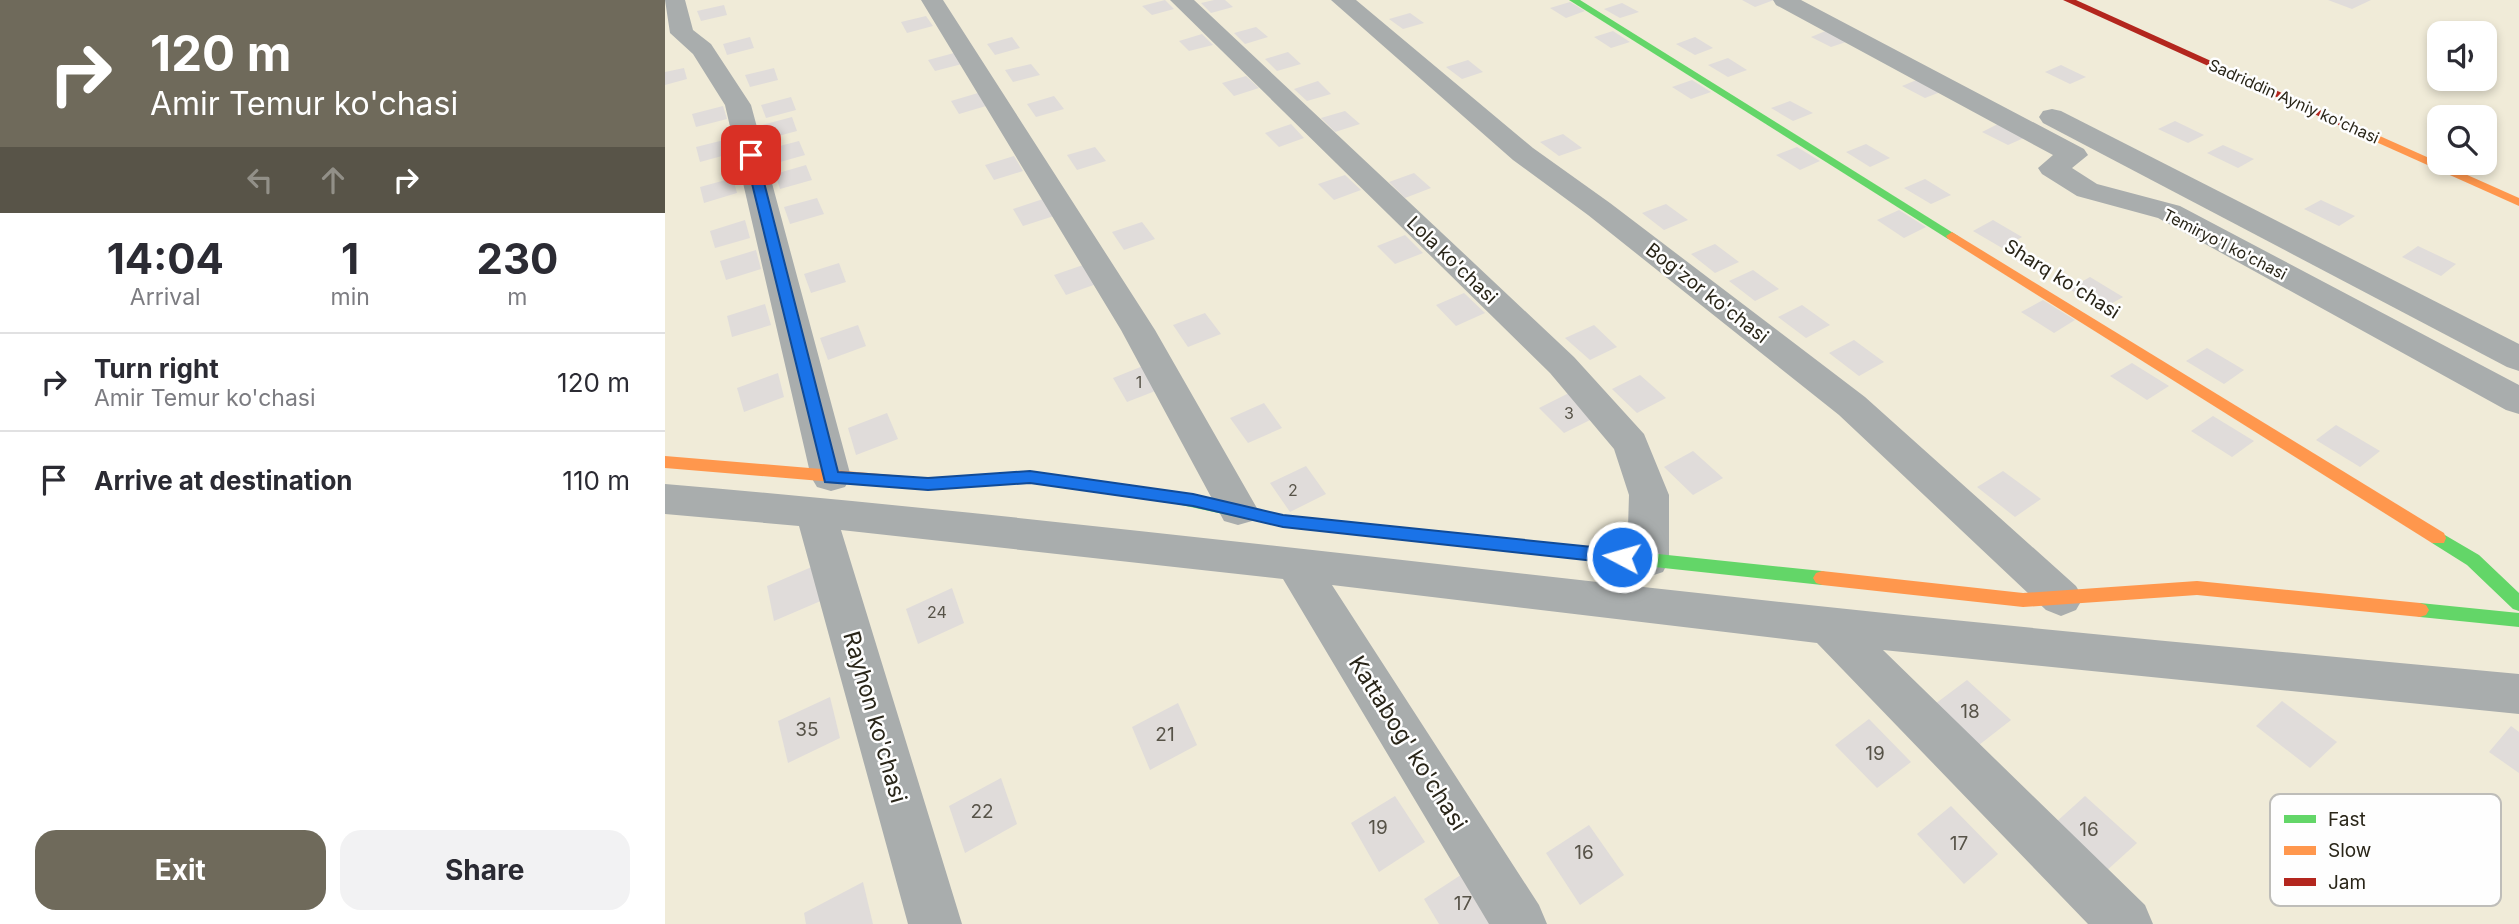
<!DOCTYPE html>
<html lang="en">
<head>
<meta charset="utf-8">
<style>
	body { margin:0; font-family:Inter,sans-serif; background:#f2f2f3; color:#2b2b33; height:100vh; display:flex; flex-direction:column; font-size:26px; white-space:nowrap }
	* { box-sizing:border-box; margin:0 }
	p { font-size:23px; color:#7c7c81 }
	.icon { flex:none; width:38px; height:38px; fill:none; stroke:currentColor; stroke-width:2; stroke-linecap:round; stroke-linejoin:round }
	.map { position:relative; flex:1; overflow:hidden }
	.side { display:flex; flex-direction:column; background:#fff; width:665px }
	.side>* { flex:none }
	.top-card { background:#6f6a5b; color:#fff; overflow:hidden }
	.controls { position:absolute; left:1762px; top:21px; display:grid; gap:14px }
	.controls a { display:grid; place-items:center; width:70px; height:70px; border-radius:14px; background:#fff; box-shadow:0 4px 10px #0003; font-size:35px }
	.pin { position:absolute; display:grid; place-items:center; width:60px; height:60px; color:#fff; margin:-30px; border-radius:14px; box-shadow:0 4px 10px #0006 }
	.me { position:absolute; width:77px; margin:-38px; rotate:276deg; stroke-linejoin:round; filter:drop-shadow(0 0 5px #0008) }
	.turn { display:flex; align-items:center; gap:24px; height:147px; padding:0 35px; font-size:32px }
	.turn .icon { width:91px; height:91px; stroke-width:2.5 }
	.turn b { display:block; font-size:49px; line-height:60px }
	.lanes { display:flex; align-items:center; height:66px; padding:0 35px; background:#0003; justify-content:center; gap:35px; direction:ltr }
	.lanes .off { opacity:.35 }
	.eta { display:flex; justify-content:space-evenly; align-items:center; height:119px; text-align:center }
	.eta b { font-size:42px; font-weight:700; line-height:49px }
	.action { display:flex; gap:14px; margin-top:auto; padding:14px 35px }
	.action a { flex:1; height:80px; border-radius:21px; background:#6f6a5b; color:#fff; font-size:28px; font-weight:700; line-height:80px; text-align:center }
	.action a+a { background:#f2f2f3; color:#2b2b33 }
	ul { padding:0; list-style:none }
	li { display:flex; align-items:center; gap:21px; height:98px; padding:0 35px; border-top:2px solid #e1e1e2 }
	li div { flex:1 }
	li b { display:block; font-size:26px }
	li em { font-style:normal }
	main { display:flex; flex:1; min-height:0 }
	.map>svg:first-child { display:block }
	.building { fill:#e0dcda }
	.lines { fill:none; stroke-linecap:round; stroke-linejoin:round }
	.street { fill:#a9adad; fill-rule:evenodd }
	.fast { fill:#63d668; fill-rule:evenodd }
	.slow { fill:#ff974d; fill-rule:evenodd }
	.jam { fill:#b3261e; fill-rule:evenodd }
	.route { fill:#1a73e8; stroke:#114b97; stroke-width:2 }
	.labels { text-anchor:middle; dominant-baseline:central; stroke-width:5; stroke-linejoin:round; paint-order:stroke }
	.far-street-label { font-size:16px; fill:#292518; stroke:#fefefe }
	.number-label { font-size:16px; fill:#575348 }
	.street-label { font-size:19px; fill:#292518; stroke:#fefefe }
	.near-number-label { font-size:19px; fill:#575348 }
	.near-street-label { font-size:23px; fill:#292518; stroke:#fefefe }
	.key { fill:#fefefe; stroke:#bebdb9; stroke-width:2 }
	.key-label { font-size:19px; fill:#292518 }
</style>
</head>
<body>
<main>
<section class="side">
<div class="top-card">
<div class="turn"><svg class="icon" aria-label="right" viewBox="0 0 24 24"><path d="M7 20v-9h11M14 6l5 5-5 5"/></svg><div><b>120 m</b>Amir Temur ko'chasi</div></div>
<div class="lanes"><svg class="icon off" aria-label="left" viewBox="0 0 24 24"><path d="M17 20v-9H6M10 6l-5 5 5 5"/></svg><svg class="icon off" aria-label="ahead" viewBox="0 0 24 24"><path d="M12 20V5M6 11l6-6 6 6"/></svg><svg class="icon" aria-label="right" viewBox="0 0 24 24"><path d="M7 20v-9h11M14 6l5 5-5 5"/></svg></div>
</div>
<div class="eta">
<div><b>14:04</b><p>Arrival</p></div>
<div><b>1</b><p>min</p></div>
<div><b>230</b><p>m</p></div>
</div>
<ul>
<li><svg class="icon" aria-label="right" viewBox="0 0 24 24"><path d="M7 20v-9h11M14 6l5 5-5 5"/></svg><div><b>Turn right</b><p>Amir Temur ko'chasi</p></div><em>120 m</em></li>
<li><svg class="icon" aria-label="arrive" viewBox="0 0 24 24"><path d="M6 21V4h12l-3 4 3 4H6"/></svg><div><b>Arrive at destination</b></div><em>110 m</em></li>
</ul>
<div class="action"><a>Exit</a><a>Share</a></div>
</section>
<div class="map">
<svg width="1854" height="924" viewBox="0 0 1854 924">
	<rect width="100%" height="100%" fill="#f0ebd8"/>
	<g class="building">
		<path d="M500,0L509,9L487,15L477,6Z"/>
		<path d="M549,0H560L568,7L546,13L536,3Z"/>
		<path d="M1077,0H1109L1090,7Z"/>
		<path d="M1663,0H1706L1687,9Z"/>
		<path d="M905,2L920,11L901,18L885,8Z"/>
		<path d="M957,3L974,12L955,18L939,9Z"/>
		<path d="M59,5L62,15L36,21L32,11Z"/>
		<path d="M745,13L759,23L738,29L724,19Z"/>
		<path d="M261,16L268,26L242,33L236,22Z"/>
		<path d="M591,27L603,37L580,44L569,33Z"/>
		<path d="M1163,30L1184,41L1166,47L1146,37Z"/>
		<path d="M948,31L965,42L946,48L929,37Z"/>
		<path d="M537,34L548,45L524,51L514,41Z"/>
		<path d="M85,37L89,48L62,55L58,44Z"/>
		<path d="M347,37L355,48L330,55L322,44Z"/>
		<path d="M1030,37L1048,48L1030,55L1011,44Z"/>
		<path d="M623,52L636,64L612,71L600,59Z"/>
		<path d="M289,53L297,64L270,71L263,60Z"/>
		<path d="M1063,58L1082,70L1063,77L1043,65Z"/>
		<path d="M803,60L818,72L797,79L781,67Z"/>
		<path d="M366,64L375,75L348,82L340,70Z"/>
		<path d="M1396,65L1421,77L1405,84L1380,72Z"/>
		<path d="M19,68L22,79L0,85V72Z"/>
		<path d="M109,68L113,80L85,87L80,75Z"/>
		<path d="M581,76L594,88L569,96L557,83Z"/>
		<path d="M1254,79L1278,91L1260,98L1237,86Z"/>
		<path d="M1027,80L1046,92L1026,99L1007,87Z"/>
		<path d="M653,81L666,94L642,101L629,89Z"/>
		<path d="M313,93L321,106L294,114L286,101Z"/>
		<path d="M389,96L399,109L371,117L362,104Z"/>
		<path d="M126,97L131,110L101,118L96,105Z"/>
		<path d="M1125,101L1148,113L1128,121L1106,108Z"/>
		<path d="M58,106L62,119L31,127L27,114Z"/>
		<path d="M680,111L695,124L670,132L656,118Z"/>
		<path d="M127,117L132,131L102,139L97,125Z"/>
		<path d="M1510,121L1539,135L1523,143L1493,129Z"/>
		<path d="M1335,123L1361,137L1343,145L1317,132Z"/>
		<path d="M626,124L639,138L614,147L600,133Z"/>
		<path d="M898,134L917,148L894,156L875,142Z"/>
		<path d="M63,139L68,153L35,162L31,147Z"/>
		<path d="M134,141L140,155L108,164L103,149Z"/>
		<path d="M1201,144L1225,158L1205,167L1181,152Z"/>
		<path d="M1558,145L1589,159L1573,168L1542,153Z"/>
		<path d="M430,147L441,161L412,170L402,155Z"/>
		<path d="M1132,147L1155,161L1135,170L1111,155Z"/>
		<path d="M349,156L358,171L329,180L320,165Z"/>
		<path d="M141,165L147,180L115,189L110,174Z"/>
		<path d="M749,173L766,188L740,198L724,182Z"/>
		<path d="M680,175L696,190L669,200L653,184Z"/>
		<path d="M68,178L72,193L39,203L35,187Z"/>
		<path d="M1260,179L1286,195L1266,204L1239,188Z"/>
		<path d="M152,198L159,214L125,224L119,207Z"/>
		<path d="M378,199L389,216L358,226L348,209Z"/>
		<path d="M1656,200L1690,216L1674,226L1639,209Z"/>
		<path d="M1001,204L1023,220L999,230L977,213Z"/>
		<path d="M1234,210L1261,227L1239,238L1212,220Z"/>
		<path d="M80,220L85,238L50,248L45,231Z"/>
		<path d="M1328,220L1357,237L1337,248L1308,231Z"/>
		<path d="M477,222L490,239L459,250L447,232Z"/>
		<path d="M740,235L758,253L730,264L712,246Z"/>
		<path d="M1050,244L1074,262L1050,273L1026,254Z"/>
		<path d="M1753,246L1791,264L1776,276L1737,257Z"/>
		<path d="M91,250L96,269L61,280L55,261Z"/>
		<path d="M174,263L181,282L146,293L139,274Z"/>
		<path d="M421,264L434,283L401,295L389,275Z"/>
		<path d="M1088,270L1114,289L1090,301L1064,281Z"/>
		<path d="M1425,277L1458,297L1437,309L1404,289Z"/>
		<path d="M799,293L820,313L791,326L771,305Z"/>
		<path d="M1378,300L1410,320L1389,333L1356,312Z"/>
		<path d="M100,304L106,325L67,337L62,316Z"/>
		<path d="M1137,305L1165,325L1141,338L1113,317Z"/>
		<path d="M540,313L556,334L523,347L508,325Z"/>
		<path d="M193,325L201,346L163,360L155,338Z"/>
		<path d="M929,325L952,347L925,360L900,338Z"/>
		<path d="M1189,340L1219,362L1194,376L1164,353Z"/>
		<path d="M1542,348L1579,370L1559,384L1521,361Z"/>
		<path d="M1467,363L1504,386L1482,400L1445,376Z"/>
		<path d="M483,364L498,388L462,402L448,378Z"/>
		<path d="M113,373L119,397L79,412L72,388Z"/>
		<path d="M975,375L1001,398L972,413L947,389Z"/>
		<path d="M904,393L929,418L899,433L874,408Z"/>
		<path d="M599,403L617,428L583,443L565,418Z"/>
		<path d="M222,413L233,439L191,455L183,428Z"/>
		<path d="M1548,416L1589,441L1567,457L1526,431Z"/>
		<path d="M1671,425L1715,451L1695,467L1651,440Z"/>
		<path d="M1028,451L1058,478L1028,495L999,467Z"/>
		<path d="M641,466L661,494L625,512L605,483Z"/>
		<path d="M1338,471L1376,499L1350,517L1312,487Z"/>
		<path d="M149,566L158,600L109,621L102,586Z"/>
		<path d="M287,588L299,623L253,644L241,609Z"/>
		<path d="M1302,680L1346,720L1314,745L1270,704Z"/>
		<path d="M165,697L175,738L123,763L113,721Z"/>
		<path d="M1617,701L1672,742L1645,768L1591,726Z"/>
		<path d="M513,703L532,745L485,770L467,727Z"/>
		<path d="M1204,719L1246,762L1212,788L1170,745Z"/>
		<path d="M1846,726L1854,732V773L1824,752Z"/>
		<path d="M336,778L352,824L300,853L284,806Z"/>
		<path d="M730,796L760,842L714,872L686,823Z"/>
		<path d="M1420,796L1472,843L1440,872L1389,824Z"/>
		<path d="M1286,806L1333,854L1299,884L1252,834Z"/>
		<path d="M924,825L959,875L915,905L881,853Z"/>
		<path d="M805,869L833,924H774L759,899Z"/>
		<path d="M198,882L208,924H141L139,913Z"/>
	</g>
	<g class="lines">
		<g class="street">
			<path d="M0,0H20L28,30L46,44L86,105L186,477L180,487L166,491L152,487L146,477L60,105L28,54L5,33Z"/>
			<path d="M256,0H278L490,330L593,510L587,521L573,525L559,521L456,330Z"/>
			<path d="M505,0H529L909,357L979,434L1004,495V560L998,572L983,577L968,572L962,560L964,495L949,449L885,373Z"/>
			<path d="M666,0H691L868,148L945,203L1200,397L1411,586L1418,598L1411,610L1396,616L1381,610L1174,415L923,215L848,160Z"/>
			<path d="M1108,0H1136L1419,149L1423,155L1407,168L1432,184L1515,206L1854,385V414L1841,410L1493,218L1412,196L1377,174L1373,168L1388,155L1111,5Z"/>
			<path d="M1387,109L1396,111L1854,344V371L1842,367L1378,123L1374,117L1378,111Z"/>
			<path d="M0,484C342,513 683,555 1024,592C1300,623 1577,648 1854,674V714L1218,650L1480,905L1488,924H1423L1152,643L667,585L874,905L882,924H824L618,579L176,530L297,924H243L134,526L0,514Z"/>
		</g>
		<g class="fast">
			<path d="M904,0H915L1293,236L1291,239H1283Z"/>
			<path d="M504,491L618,515L1157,571L1163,573L1166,578L1163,583L1157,585L618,527L498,501L496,497L498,493Z"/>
			<path d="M1773,531L1814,555L1854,593V611L1848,609L1802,565L1767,543L1765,538L1767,533Z"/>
			<path d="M1755,603L1854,613V627L1755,617L1749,615L1746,610L1749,605Z"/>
		</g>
		<g class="slow">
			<path d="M1691,129H1699L1854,198V206L1691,133Z"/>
			<path d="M1287,232L1779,533L1781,538L1779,543H1767L1283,239L1281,236Z"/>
			<path d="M0,456L263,478L365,471L504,491L510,493L512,497L510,501L504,503L365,483L263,490L0,468Z"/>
			<path d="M1157,571L1358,593L1532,581L1755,603L1761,605L1764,610L1761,615L1755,617L1532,595L1358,607L1157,585L1151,583L1148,578L1151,573Z"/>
		</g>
		<path class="jam" d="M1398,0H1411L1701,131L1691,133Z"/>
	</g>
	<path class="route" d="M86,152L92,155L173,472L263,478L365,471L528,494L618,515L957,550L963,552L965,557L963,562L957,564L618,527L528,506L365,483L263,490L160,482L80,155Z"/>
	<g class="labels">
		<g class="far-street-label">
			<text transform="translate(1629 101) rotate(24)">Sadriddin Ayniy ko'chasi</text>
			<text transform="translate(1560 244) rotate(27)">Temiryo'l ko'chasi</text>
		</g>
		<g class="number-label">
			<text x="474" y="382">1</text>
			<text x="904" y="413">3</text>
			<text x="628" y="490">2</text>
			<text x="272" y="612">24</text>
		</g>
		<g class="street-label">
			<text transform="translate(787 260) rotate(44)">Lola ko'chasi</text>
			<text transform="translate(1397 279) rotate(32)">Sharq ko'chasi</text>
			<text transform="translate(1042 293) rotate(38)">Bog'zor ko'chasi</text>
		</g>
		<g class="near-number-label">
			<text x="1305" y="711">18</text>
			<text x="142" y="729">35</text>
			<text x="500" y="734">21</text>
			<text x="1210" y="753">19</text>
			<text x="317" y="811">22</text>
			<text x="713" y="827">19</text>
			<text x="1424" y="829">16</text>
			<text x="1294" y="843">17</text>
			<text x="919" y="852">16</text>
			<text x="798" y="903">17</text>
		</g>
		<g class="near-street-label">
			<text transform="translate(210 717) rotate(74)">Rayhon ko'chasi</text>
			<text transform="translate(743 743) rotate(58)">Kattabog' ko'chasi</text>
		</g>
	</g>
	<rect x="1605" y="794" width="231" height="112" rx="10" class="key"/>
	<rect x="1619" y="815" width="32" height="8" fill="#63d668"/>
	<rect x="1619" y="846" width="32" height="9" fill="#ff974d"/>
	<rect x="1619" y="878" width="32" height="8" fill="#b3261e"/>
	<g class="key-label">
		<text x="1663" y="826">Fast</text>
		<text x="1663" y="857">Slow</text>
		<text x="1663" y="889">Jam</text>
	</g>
</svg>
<div class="controls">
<a><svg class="icon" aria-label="sound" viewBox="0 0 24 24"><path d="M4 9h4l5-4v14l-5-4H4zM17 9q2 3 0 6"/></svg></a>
<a><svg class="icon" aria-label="search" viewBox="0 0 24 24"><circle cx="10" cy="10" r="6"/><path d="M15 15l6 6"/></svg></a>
</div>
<div class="pin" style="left:86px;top:155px;background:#d93025"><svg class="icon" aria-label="arrive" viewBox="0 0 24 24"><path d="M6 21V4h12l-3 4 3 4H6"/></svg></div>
<svg class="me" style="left:957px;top:557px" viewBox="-20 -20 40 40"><circle r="17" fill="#1a73e8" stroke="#fff" stroke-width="3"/><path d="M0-11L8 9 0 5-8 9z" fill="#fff"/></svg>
</div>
</main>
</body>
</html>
